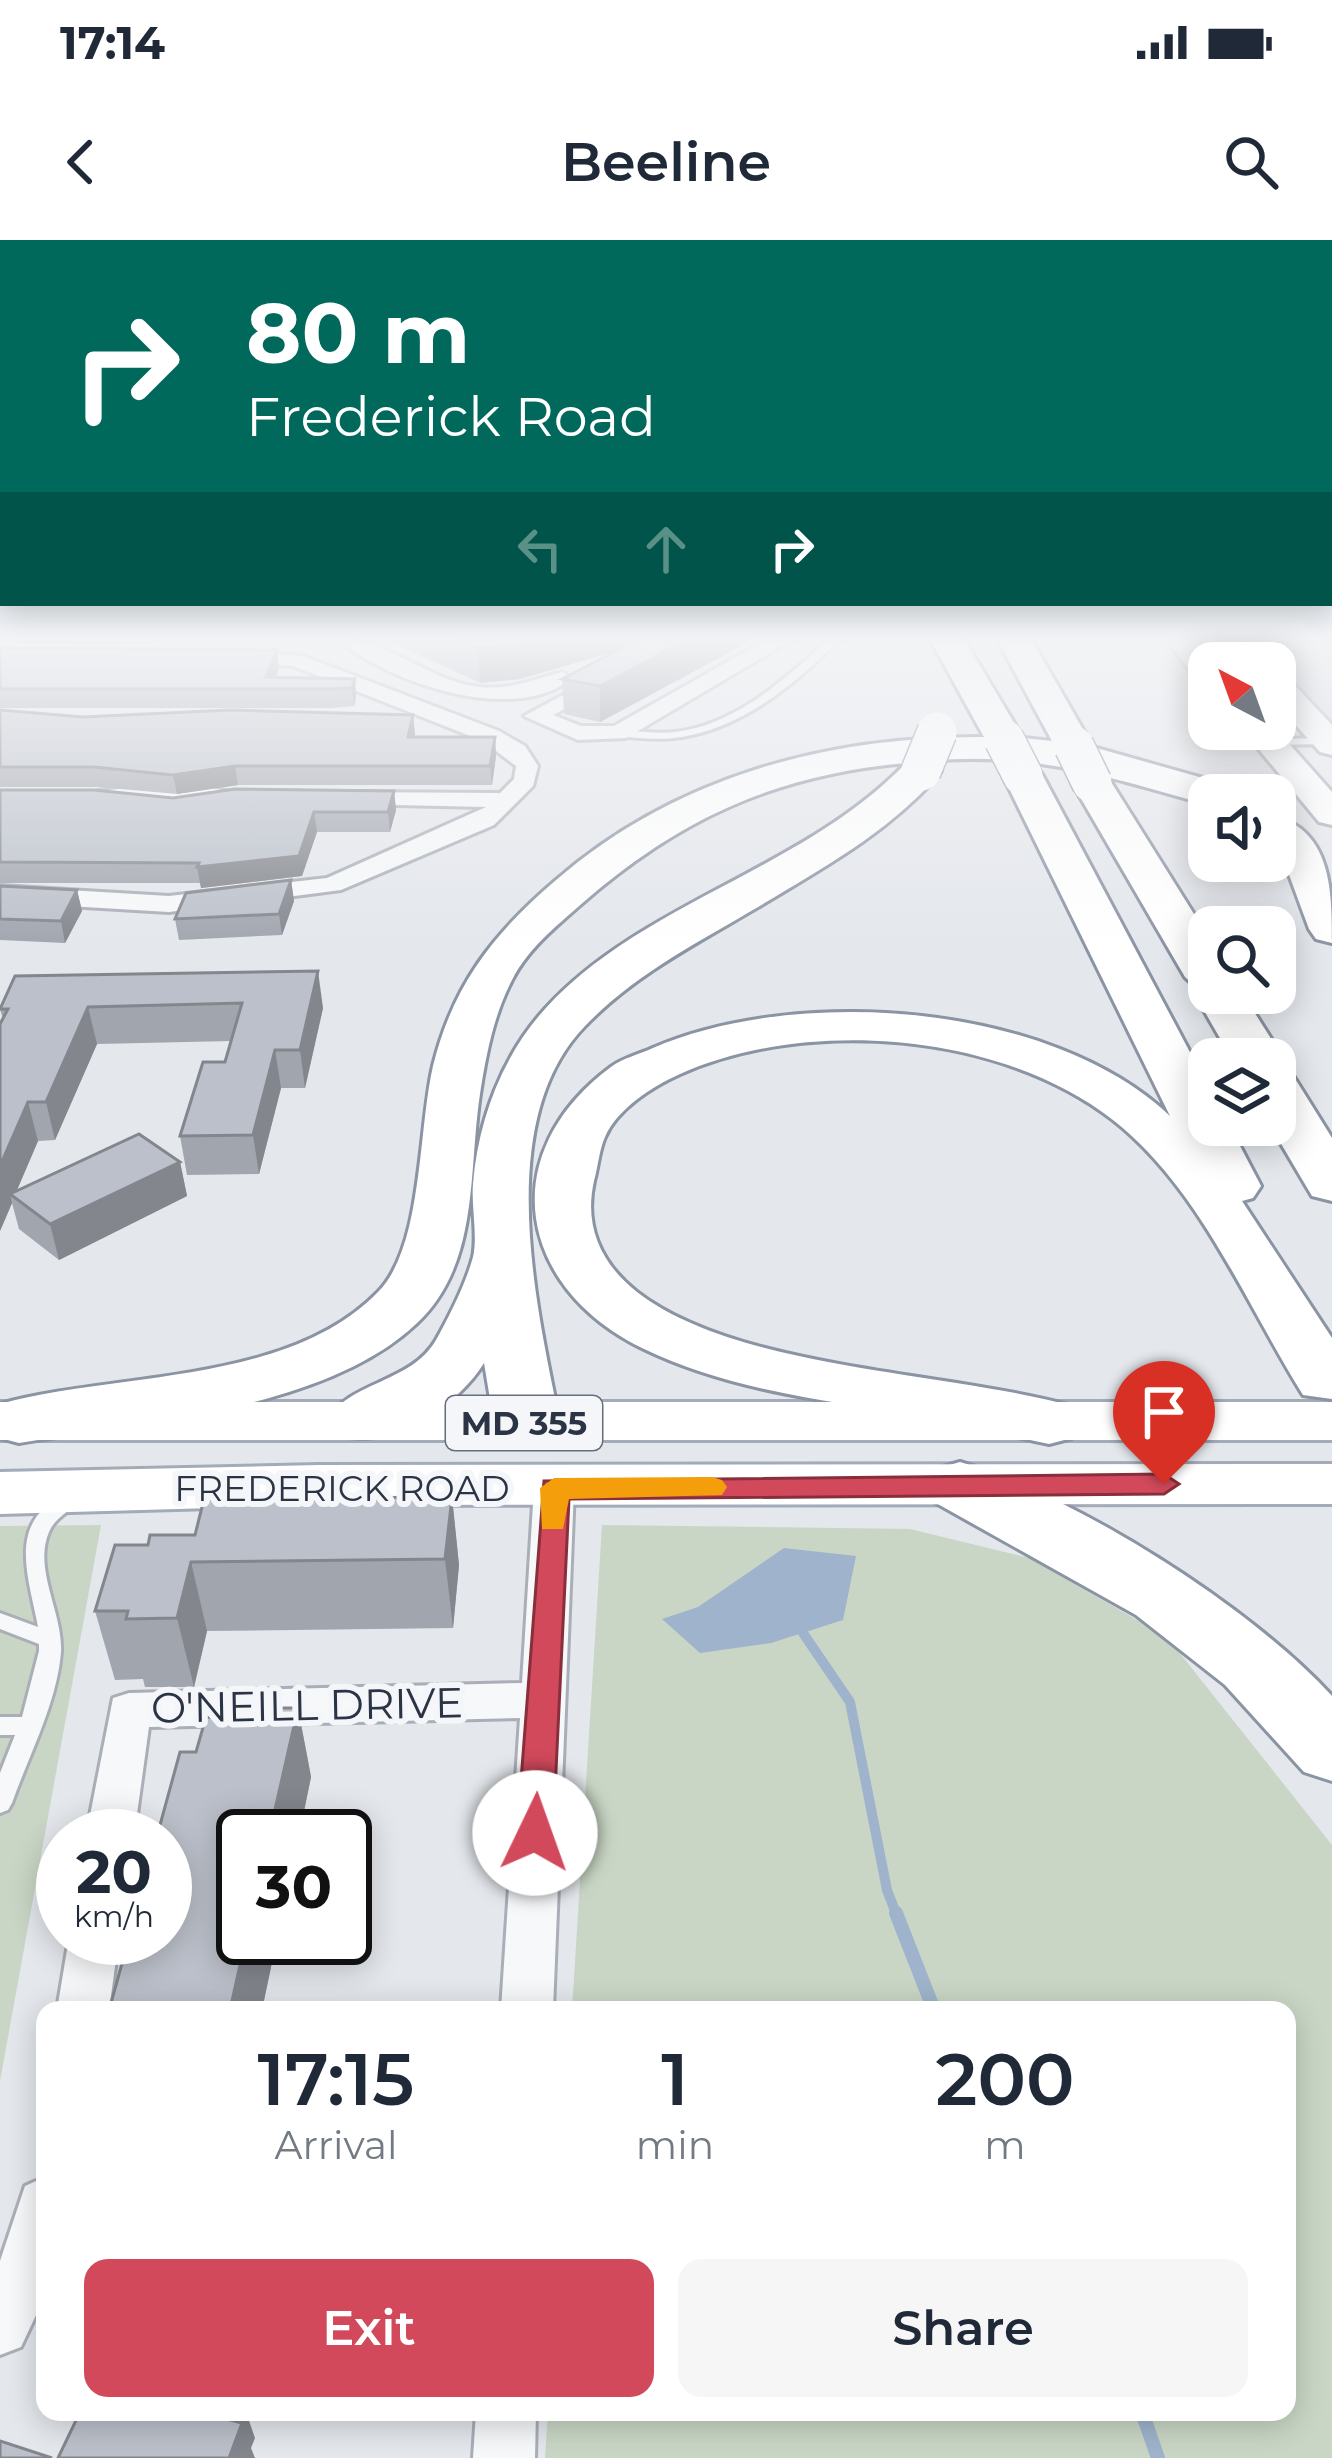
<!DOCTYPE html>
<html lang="en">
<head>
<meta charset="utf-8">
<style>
	body { margin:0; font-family:Montserrat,sans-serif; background:#f6f6f7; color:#1f2937; height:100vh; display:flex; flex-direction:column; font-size:45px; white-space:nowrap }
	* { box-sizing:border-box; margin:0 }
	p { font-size:39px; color:#747a83 }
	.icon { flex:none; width:66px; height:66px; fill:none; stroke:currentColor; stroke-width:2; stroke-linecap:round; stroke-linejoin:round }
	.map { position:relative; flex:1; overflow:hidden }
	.details { position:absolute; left:36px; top:1761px; width:1260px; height:420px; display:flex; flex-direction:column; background:#fff; border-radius:24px; box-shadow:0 6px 30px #0003 }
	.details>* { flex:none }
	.top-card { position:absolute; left:0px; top:0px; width:1332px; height:366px; box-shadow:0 6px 30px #0003; background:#00695c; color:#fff; overflow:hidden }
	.needle { width:78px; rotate:319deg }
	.fabs { position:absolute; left:1188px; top:402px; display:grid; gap:24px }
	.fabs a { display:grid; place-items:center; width:108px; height:108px; border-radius:24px; background:#fff; box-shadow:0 6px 30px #0003; font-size:60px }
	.speed { position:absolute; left:36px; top:1569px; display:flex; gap:24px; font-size:60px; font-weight:700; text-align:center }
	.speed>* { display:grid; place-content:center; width:156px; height:156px; border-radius:50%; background:#fff; box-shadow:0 6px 30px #0003; line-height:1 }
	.speed small { font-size:30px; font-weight:400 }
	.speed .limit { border:6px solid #111; border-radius:18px; background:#fff; color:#111 }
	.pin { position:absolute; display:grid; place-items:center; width:102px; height:102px; color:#fff; margin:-123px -51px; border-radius:50% 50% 50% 0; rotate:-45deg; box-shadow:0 0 12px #0007 }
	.pin .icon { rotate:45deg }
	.me { position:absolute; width:132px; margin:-66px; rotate:3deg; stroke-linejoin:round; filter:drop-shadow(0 0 9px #0008) }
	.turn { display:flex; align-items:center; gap:42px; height:252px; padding:0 48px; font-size:54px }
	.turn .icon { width:156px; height:156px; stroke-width:2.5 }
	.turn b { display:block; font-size:84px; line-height:102px }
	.lanes { display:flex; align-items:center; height:114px; padding:0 48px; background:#0003; justify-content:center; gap:60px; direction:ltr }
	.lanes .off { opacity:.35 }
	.eta { display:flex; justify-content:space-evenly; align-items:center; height:204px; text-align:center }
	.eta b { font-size:72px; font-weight:600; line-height:84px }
	.cta { display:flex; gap:24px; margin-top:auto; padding:24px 48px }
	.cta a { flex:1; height:138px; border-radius:24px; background:#d1495b; color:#fff; font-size:48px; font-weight:600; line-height:138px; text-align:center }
	.cta a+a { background:#f6f6f7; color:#1f2937 }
	.status { display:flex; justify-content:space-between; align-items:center; height:84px; padding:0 60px; background:#fff; direction:ltr }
	.status svg { height:33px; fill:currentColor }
	header { display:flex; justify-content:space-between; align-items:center; height:156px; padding:0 48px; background:#fff; font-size:54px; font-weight:600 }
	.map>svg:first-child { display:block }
	.built { fill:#d2d6de }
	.green { fill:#c9d6c5 }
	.water { fill:#9fb4cc }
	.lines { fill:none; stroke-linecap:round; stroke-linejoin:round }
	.stream-far1 { stroke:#9fb4cc; stroke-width:10 }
	.stream { stroke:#9fb4cc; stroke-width:14 }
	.service-casing { stroke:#a9aeb7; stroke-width:6 }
	.minor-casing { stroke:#a9aeb7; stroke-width:6 }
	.primary-casing { stroke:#a3abb8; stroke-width:6 }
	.motorway-casing { stroke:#8b94a3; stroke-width:6 }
	.service { fill:#f7f8fa; fill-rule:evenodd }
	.minor { fill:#f7f8fa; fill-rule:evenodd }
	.primary { fill:#fff; fill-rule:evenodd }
	.motorway { fill:#fff; fill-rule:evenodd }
	.motorway-bridge-casing { stroke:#8b94a3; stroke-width:42; stroke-linecap:butt }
	.motorway-bridge { stroke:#fff; stroke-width:39 }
	.wall { fill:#a1a5ae }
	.shaded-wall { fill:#83868d }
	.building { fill:#bbc0ca; stroke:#83868d; stroke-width:3 }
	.route { fill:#d1495b; stroke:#882f3b; stroke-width:3 }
	.slow { fill:#f59e0b }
	.labels { text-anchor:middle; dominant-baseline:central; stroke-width:12; stroke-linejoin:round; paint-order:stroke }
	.shield { fill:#f4f6f9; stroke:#676e7b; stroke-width:3 }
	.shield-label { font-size:33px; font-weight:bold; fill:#2b3445 }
	.street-label { font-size:36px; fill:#2b3445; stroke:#f4f6f9 }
	.near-street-label { font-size:42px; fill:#2b3445; stroke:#f4f6f9 }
</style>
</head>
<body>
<div class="status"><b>17:14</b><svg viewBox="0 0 49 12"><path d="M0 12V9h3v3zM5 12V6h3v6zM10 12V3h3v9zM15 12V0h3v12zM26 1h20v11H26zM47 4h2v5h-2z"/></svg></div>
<header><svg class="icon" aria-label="back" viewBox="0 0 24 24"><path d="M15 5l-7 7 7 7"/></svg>Beeline<svg class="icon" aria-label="search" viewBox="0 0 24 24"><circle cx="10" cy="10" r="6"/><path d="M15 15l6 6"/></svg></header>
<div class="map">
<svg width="1332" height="2218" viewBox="0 0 1332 2218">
	<rect width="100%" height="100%" fill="#e4e7ec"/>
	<path class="built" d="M1247,399H1332V489L1275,423Z"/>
	<g class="green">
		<path d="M101,1285L0,1841V1286Z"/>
		<path d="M602,1285L910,1289L1029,1318L1167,1397L1332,1605V2218H545L548,2172H1287V1770H572Z"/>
	</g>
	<path class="water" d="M784,1308L856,1316L843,1380L771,1403L700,1413L662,1379L698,1367Z"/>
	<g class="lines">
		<path class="stream-far1" d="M803,1393L850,1462L887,1650L897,1676"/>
		<g class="stream">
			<path d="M896,1673L934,1770"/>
			<path d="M1142,2172L1158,2218"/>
		</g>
		<g class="service-casing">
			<g id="service">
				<path d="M829,399H840C796,444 739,491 674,498C656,500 637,498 618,496L613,493L618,490C637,491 656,494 675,492C735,485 786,439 829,399Z"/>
				<path d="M1332,498V504L1270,505L1264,502L1270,499Z"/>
				<path d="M71,1252L78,1254L81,1259C71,1271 55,1277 49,1292C33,1329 63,1373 61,1412C57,1463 29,1515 12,1563L8,1570L0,1573V1533L15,1495H0V1477H22L39,1411V1404L0,1389V1373L38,1387C28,1334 5,1278 71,1252Z"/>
			</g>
		</g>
		<g class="minor-casing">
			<g id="minor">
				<path d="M338,399C389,399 428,441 479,447C510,450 533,440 562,432L572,438C516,486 388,443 338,399Z"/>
				<path d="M667,399H693L553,475L581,486H614L768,399H793L626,498L578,500L524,476Z"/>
				<path d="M230,410L303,416L499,491L525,506L538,526L533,546L494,585L341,650L169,672L0,662V646L169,656L327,638L486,567L350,564L342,562V552L500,553L514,539L516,526L483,501L293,426L223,420L220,416Z"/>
				<path d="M188,542L250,557L238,564L188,556L98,565L86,558L98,551Z"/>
				<path d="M554,1234L568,1238L574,1248L553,1770H501L520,1478L149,1487L134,1596H86L113,1458L129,1453L522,1443L534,1248L540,1238Z"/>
				<path d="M69,1698H119L109,1770H57Z"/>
				<path d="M45,1937V2056L21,2107L0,2115V2021L25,1946Z"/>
				<path d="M476,2172H536L535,2218H473Z"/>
			</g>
		</g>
		<g class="primary-casing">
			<g id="primary">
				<path d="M1165,399H1196L1217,423H1209V442L1198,440Z"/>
				<path d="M1220,399H1251L1271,423H1240Z"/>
				<path d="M1275,434L1286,436L1332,485V515L1320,512L1275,462Z"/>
				<path d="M1275,488L1332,552V585L1319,582L1242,489Z"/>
				<rect x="0" y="1162" width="1332" height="38"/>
				<path d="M1332,1224V1264L319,1265L0,1274V1232L319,1225Z"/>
			</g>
		</g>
		<g class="motorway-casing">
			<g id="motorway">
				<path d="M930,399H964L1023,498L1052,501L997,399H1031L1093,507L1231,546L1237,555H1209V565C1111,538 1034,511 929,521L941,531L935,539C884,595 821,629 758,667C697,703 634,735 585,786C492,881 537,1069 560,1183L550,1199L527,1205L504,1199L494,1183L484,1123C456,1168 391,1209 338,1195L328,1179C351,1141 411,1143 436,1100C449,1077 466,1043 473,1017C478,996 471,966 473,944C478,881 502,816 545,769C642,662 804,630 906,523C774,535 678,579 579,666C554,688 527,710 512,740C494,774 486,815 480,854C468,933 480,1025 416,1084C325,1170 139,1183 19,1203L0,1198V1164C116,1132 288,1145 378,1052C423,1007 418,890 433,826C453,745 493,694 555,641C674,537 827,496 984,497Z"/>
				<path d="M1023,524L1037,527L1043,536L1209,848V885H1229L1261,946L1253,958L1242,961L1332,1098V1159L1303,1155C1246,1064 1200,948 1113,880C1000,792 808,777 680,834C653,846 617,869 605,897C599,910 598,927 594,941C584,985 600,1023 637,1052C738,1130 946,1131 1072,1166L1082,1182L1072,1198L1049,1204C1010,1196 972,1185 933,1178C836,1162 732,1152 642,1108C516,1046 495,913 611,827C623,818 640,814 653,808C799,745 1051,763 1170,876L1003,536L1009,527Z"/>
				<path d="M1092,531L1106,534L1209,698V753H1242L1284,819L1276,830L1275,819H1232L1194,753L1197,748L1185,737L1072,543L1078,534Z"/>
				<path d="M1275,576C1332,592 1332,652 1332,703L1316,699L1309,689L1284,621L1275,612Z"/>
				<path d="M1275,832L1294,837L1332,898V961L1312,956L1270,885H1275Z"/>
				<path d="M960,1222C1076,1256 1251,1367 1332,1456V1541L1304,1532L1225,1445L1136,1375L936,1263L926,1246L936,1229Z"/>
			</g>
		</g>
		<use href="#service" class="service"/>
		<use href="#minor" class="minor"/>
		<use href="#primary" class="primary"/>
		<use href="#motorway" class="motorway"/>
		<g class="motorway-bridge-casing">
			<g id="motorway-bridge">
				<path d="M1004,499L1023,536"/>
				<path d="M1074,506L1092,543"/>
				<path d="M921,531L937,492"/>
			</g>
		</g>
		<use href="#motorway-bridge" class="motorway-bridge"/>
	</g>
	<g class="wall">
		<path d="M18,399H153L150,405L19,404Z"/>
		<path d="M385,399H754L600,482L564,474L562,439L617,411L520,439L480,443Z"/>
		<path d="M0,408L277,410L279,428L276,437L355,439L356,457L354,466L333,468H0Z"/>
		<path d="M0,470L83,477L413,475L414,497H495L496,516L492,545H238L177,554L98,547H0Z"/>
		<path d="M0,550L173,558L394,551L396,570L390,592H317L302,636L201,648L200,643H0Z"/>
		<path d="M291,640L294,661L282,695L179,700L175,679Z"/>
		<path d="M0,646L77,650L82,671L65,703L0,700Z"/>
		<path d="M15,736L323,768L305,848H281L259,934L187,935L180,896L225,822L231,801L97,804L55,900L38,901L17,950L180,922L187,956L59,1020L19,989L12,963L0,991V784L3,779L0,769Z"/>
		<path d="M452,1257L459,1325L453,1388L207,1391L194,1447H145L143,1439L115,1440L95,1371L148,1305L195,1295Z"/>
		<path d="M298,1468L311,1537L262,1770H113L111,1763L196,1512L246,1478Z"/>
	</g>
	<g class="shaded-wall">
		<path d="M537,399H657L520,439L480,443L477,408Z"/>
		<path d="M689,399H754L600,482V446Z"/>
		<path d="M277,410L279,428L271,449L266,437Z"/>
		<path d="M355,439L356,457L354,466L352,448Z"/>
		<path d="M413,475L415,494L410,516L408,497Z"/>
		<path d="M495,497L496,516L492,545L490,526Z"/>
		<path d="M235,526L238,545L177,554L173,535Z"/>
		<path d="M394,551L396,570L390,592L388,572Z"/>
		<path d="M314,572L317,592L302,636L201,648L197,627Z"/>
		<path d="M291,640L294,661L282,695L279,674Z"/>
		<path d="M77,650L82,671L65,703L61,681Z"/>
		<path d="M318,731L323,768L305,848L300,810Z"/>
		<path d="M88,767L97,804L55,900L46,862Z"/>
		<path d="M275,810L281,848L259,934L253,895Z"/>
		<path d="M28,862L38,901L14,957L10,954L12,963L0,991V926Z"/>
		<path d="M180,922L187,956L59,1020L50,984Z"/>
		<path d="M452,1257L459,1325L453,1388L445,1319Z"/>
		<path d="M191,1322L207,1391L194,1447L177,1378Z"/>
		<path d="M298,1468L311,1537L299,1596H269Z"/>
		<path d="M246,1698H277L262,1770H230Z"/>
		<path d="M221,2172H246L255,2198L251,2208L255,2218H229L219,2177Z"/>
	</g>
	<g class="building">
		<path d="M458,399H537L518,404L477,408Z"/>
		<path d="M640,399H689L600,446L562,439Z"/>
		<path d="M0,408L277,410L266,437L355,439L352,448L330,449H0Z"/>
		<path d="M0,470L83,477L230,470L413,475L408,497H495L490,526H235L173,535L94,527H0Z"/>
		<path d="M235,549L394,551L388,572H314L299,616L197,627L199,623L0,622V550H94L173,558Z"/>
		<path d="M291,640L279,674L175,679L186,653Z"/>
		<path d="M0,646L77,650L61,681L0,679Z"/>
		<path d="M318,731L300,810H275L253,895L180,896L203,822H225L242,763L88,767L46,862H28L0,926V784L8,769H0L15,736Z"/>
		<path d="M139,894L180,922L50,984L10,954Z"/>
		<path d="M452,1257L445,1319L191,1322L177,1378L126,1379L128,1371H95L115,1305H148L150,1295H195L204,1259Z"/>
		<path d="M248,1468H298L269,1596H243V1698H246L230,1770H135L137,1763H111L129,1698H165V1596H157L180,1512H196L206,1477L246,1478Z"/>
		<path d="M80,2172H221L219,2177L242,2183L229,2218H58Z"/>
		<path d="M0,2201L52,2218H0Z"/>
	</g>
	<linearGradient id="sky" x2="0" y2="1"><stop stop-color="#8bb4dd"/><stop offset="0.56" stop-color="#f3f4f6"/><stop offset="1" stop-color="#f3f4f6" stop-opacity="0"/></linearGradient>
	<rect width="1332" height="710" fill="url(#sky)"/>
	<path class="route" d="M1164,1234L1179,1244L1164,1254L569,1259L553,1593L548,1603L535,1608L522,1603L517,1593L544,1241Z"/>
	<path class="slow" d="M712,1237L722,1240L727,1247L722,1255L569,1259L563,1289H542L540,1248L554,1238Z"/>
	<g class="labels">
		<rect class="shield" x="446" y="1156" width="156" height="54" rx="9"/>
		<g class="shield-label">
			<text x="524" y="1183">MD 355</text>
		</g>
		<g class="street-label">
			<text x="342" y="1248">FREDERICK ROAD</text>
		</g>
		<g class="near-street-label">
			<text transform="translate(307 1465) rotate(-1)">O'NEILL DRIVE</text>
		</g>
	</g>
</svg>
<div class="fabs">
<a><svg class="needle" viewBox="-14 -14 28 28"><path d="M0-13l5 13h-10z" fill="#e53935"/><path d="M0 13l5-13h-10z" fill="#747a83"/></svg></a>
<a><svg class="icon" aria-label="sound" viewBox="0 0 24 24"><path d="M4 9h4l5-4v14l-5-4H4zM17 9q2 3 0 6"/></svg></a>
<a><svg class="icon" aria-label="search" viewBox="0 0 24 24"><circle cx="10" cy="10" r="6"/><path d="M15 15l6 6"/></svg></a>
<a><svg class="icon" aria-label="layers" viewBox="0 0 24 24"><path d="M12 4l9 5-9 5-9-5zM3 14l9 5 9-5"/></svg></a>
</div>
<div class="speed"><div>20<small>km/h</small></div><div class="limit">30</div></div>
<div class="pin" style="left:1164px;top:1244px;background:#d93025"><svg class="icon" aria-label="arrive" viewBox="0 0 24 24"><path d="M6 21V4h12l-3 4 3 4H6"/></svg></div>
<svg class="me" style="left:535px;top:1593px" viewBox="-20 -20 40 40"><circle r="19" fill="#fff"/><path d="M0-13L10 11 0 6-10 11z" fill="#d1495b"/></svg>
<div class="top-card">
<div class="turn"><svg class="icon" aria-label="right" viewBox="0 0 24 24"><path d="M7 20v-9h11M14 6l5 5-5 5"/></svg><div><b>80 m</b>Frederick Road</div></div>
<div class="lanes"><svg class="icon off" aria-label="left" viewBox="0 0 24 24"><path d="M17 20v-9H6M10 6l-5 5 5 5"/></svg><svg class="icon off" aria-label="ahead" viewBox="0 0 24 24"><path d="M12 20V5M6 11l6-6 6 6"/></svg><svg class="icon" aria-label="right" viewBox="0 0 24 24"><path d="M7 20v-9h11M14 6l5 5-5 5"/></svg></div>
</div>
<section class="details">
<div class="eta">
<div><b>17:15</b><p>Arrival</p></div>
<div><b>1</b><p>min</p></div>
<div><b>200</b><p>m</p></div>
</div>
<div class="cta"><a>Exit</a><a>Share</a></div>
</section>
</div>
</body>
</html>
